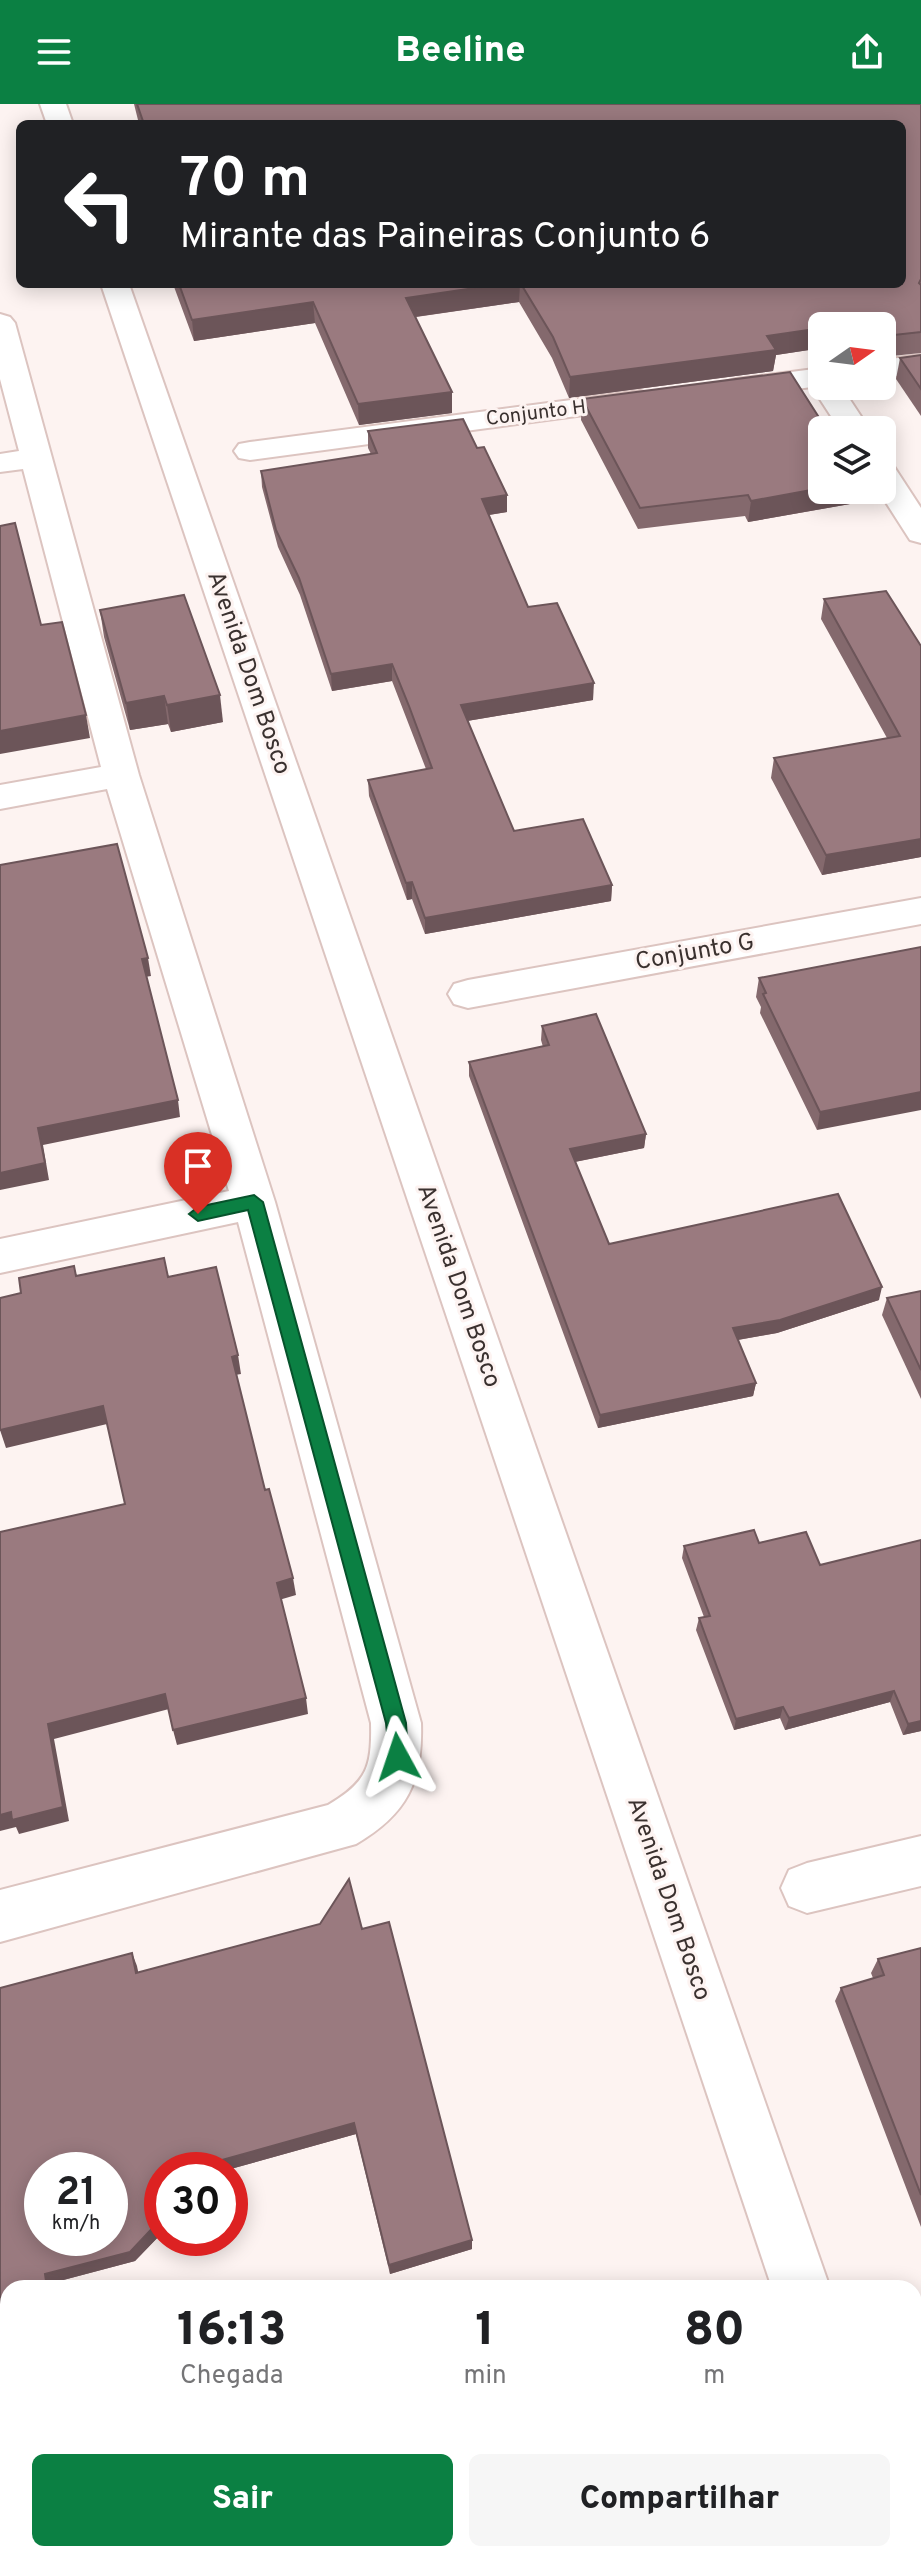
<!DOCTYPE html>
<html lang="pt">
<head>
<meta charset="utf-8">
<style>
	body { margin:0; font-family:Overpass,sans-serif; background:#f6f6f6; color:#202124; height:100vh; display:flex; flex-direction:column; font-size:30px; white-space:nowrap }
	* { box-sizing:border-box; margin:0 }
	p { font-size:26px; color:#757577 }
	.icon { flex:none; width:44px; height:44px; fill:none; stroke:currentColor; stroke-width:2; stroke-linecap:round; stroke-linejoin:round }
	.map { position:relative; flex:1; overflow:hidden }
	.sheet { position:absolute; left:0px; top:2176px; width:922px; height:282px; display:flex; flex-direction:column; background:#fff; border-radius:24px 24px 0 0; box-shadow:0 4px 20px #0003 }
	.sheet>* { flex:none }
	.guide { position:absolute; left:16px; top:16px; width:890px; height:168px; border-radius:12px; box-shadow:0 4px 20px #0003; background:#202124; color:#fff; overflow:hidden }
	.needle { width:52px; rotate:76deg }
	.tools { position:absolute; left:808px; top:208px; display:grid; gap:16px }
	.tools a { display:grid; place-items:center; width:88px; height:88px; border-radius:12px; background:#fff; box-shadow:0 4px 20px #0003; font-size:40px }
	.speed { position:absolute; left:24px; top:2048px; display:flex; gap:16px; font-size:40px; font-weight:700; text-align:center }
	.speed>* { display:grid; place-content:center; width:104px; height:104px; border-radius:50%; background:#fff; box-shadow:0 4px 20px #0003; line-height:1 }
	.speed small { font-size:20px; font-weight:400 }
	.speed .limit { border:12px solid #d22; background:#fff; color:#111 }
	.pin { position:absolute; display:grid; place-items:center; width:68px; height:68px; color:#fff; margin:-82px -34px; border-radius:50% 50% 50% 0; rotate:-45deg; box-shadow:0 0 8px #0007 }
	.pin .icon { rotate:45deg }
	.me { position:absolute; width:88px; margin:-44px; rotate:355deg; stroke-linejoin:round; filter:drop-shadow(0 0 6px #0008) }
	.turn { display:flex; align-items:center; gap:28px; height:168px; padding:0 32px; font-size:36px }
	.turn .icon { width:104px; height:104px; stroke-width:2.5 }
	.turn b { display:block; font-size:56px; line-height:68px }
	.eta { display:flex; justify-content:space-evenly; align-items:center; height:136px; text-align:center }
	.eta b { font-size:48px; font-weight:800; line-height:56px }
	.cta { display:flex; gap:16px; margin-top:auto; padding:16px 32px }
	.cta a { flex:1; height:92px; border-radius:12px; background:#0b8043; color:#fff; font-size:32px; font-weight:800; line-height:92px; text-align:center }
	.cta a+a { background:#f6f6f6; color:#202124 }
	header { display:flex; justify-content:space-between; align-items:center; height:104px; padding:0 32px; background:#0b8043; color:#fff; font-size:36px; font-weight:800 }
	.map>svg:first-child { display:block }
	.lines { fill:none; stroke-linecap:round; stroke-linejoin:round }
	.street-casing { stroke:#dcc4c0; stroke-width:4 }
	.secondary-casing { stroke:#dcc4c0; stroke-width:4 }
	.street { fill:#fff; fill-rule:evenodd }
	.secondary { fill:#fff; fill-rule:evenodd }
	.wall { fill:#84696d }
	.shaded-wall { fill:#6c5559 }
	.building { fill:#9a7a7f; stroke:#6c5559; stroke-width:2; fill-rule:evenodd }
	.route { fill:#0b8043; stroke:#07532c; stroke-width:2 }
	.labels { text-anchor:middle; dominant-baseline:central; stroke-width:6; stroke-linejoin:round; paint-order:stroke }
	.far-street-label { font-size:20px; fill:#3a312f; stroke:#fdf3f1 }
	.street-label { font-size:24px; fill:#3a312f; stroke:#fdf3f1 }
</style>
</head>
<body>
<header><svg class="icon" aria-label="menu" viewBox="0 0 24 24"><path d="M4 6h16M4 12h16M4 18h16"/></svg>Beeline<svg class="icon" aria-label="share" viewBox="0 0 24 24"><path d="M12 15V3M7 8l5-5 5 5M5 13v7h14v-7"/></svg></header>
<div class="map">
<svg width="921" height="2457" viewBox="0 0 921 2457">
	<rect width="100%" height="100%" fill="#fdf3f1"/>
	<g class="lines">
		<g class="street-casing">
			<g id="street">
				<path d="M0,210L10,213L15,219L139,671L275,1098L421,1619C423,1678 407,1710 356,1740L0,1838V1786L328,1701C367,1678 372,1663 371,1619L238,1118L0,1169V1135L229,1087L107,685L0,705V681L101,663L23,365L0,368V350L19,347L0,275Z"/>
				<path d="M921,251V269L882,274V256Z"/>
				<path d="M822,264V282H841L870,326H840L812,283L736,293L725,290L721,284L725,278L736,275Z"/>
				<path d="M640,287L651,290L655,296L651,302L250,356L239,354L234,347L239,340L250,338Z"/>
				<path d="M882,359L893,361L921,404V439L910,436L878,386H882Z"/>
				<path d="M921,794V820L468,904L454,900L448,890L454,880L468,876Z"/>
				<path d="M921,1732V1782L807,1809L789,1802L781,1784L789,1766L807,1759Z"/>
			</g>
		</g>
		<g class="secondary-casing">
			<g id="secondary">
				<path d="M40,0H66L73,20H47Z"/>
				<path d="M101,180H129L830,2184H772Z"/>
				<path d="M914,2429L921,2445V2457H864L861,2450H914Z"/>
			</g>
		</g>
		<use href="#street" class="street"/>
		<use href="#secondary" class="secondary"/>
	</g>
	<g class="wall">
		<path d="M134,0H921V249L882,253V222H822V244L776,251L773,267L569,294L552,254L519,198L416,213L452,309L359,321L315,219L194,237L173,180H902V20H139Z"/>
		<path d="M921,251V312L896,275L900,254Z"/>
		<path d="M582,295L822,386H853L850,400L748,418L745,412L638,425L581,316Z"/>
		<path d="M368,327L507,408L489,411L528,503L593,596L467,617L514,727L612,781L611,797L425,830L412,795L407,796L369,692L368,676L426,665L392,577L332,587L300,491L278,443L262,383L261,367L371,350L368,344Z"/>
		<path d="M886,487L921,753L822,771L771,674L774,654L887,634L821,515L824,495Z"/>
		<path d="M100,506L223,618L171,628L168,620L130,626L104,533Z"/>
		<path d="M921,843L817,1026L760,909L761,903L756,893L759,874Z"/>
		<path d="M542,922L646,1030L644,1044L575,1058L609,1140L879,1196L777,1229L738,1236L756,1279L753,1292L598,1324L469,972V958L543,943L541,936Z"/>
		<path d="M921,1187V1295L882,1211L887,1194Z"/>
		<path d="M921,1436V1627L903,1631L890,1598L785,1626L780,1614L734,1626L696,1526L699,1514L704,1513L682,1454L684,1442L759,1439L820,1461Z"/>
		<path d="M362,1825L472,2145L390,2170L356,2030L227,2066H162V2129L135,2157L52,2179L8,2450H89L90,2457H0V1884L132,1849L138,1869Z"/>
		<path d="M921,1844V2123L835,1897L841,1884L873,1874L871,1869L878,1855Z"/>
	</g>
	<g class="shaded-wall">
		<path d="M502,180H520L519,198L407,214L406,194Z"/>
		<path d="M313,198L315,219L194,237L192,216Z"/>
		<path d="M873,216L872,222H834Z"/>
		<path d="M822,224V244L776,251L773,267L569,294L570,273L767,232Z"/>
		<path d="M452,288V309L359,321L358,300Z"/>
		<path d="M822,384V386H853L850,400L748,418L751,397Z"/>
		<path d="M507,391V408L482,412V395Z"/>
		<path d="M392,560V577L332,587L331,570Z"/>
		<path d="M594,579L593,596L461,618V601Z"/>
		<path d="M220,591L223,618L171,628L167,601Z"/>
		<path d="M164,592L168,620L130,626L126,599Z"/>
		<path d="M86,611L90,634L0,650V627Z"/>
		<path d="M921,735V753L822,771L826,751Z"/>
		<path d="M412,778V795L407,796L406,779Z"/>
		<path d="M612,781L611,797L425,830V814Z"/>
		<path d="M148,854L151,872L145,873L142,855Z"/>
		<path d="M921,988V1006L817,1026L820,1008Z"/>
		<path d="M178,996L180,1013L43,1041L49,1076L0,1086V1069L38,1024Z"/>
		<path d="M646,1030L644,1044L569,1059L570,1045Z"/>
		<path d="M882,1183L879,1196L777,1229L731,1237L733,1224Z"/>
		<path d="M238,1251L241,1270L235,1271L232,1253Z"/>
		<path d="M756,1279L753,1292L598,1324L600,1311Z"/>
		<path d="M103,1302L107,1320L6,1344L0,1326Z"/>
		<path d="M293,1474L296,1491L279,1496L277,1479Z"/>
		<path d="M894,1587L890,1598L785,1626L789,1614Z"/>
		<path d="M165,1590L169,1605L54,1635L69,1717L19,1730L16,1723L0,1727V1711L11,1708L48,1620Z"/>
		<path d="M306,1594L308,1610L177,1641L173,1626Z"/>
		<path d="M783,1603L780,1614L734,1626L736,1615Z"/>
		<path d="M921,1617V1627L903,1631L908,1620Z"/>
		<path d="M132,1849L137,1862L141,1882L136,1869Z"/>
		<path d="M354,2019L356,2030L227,2066H186Z"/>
		<path d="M162,2114V2129L135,2157L52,2179V2184H47L45,2170Z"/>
		<path d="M472,2136V2145L390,2170L389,2161Z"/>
		<path d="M83,2450H89L90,2457H84Z"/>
	</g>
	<g class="building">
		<path d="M137,0H921V175L919,179L921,181V228L885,232L882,229V222H877L873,216L834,222H822V224L767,232L776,246L570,273L553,233L521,180H902V20H144Z"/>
		<path d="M179,180H502L406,194L452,288L358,300L313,198L192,216Z"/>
		<path d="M921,251V285L900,254Z"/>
		<path d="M790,268L827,326H822V384L751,397L748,391L640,404L582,295Z"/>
		<path d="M463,315L477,344L484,343L507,391L482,395L528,503L557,499L594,579L461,601L514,727L583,715L612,781L425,814L412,778L406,779L368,676L432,664L409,602L392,560L331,570L299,474L276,426L261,367L377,349L368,327Z"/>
		<path d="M15,419L41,521L62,518L86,611L0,627V422Z"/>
		<path d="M886,487L921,542V735L826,751L774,654L900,632L824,495Z"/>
		<path d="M184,491L220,591L167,601L164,592L126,599L100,506Z"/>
		<path d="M117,740L148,854L142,855L178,996L38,1024L45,1059L0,1069V761Z"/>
		<path d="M921,843V988L820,1008L763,890L766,889L759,874Z"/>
		<path d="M596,910L646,1030L570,1045L609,1140L838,1090L882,1183L780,1216L733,1224L756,1279L600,1311L469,958L549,941L542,922Z"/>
		<path d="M164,1154L168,1173L216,1163L238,1251L232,1253L265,1386L269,1385L293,1474L277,1479L306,1594L173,1626L165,1590L48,1620L63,1703L12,1716L11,1708L0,1711V1428L125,1400L103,1302L0,1326V1194L21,1189L19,1174L74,1162L76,1172Z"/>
		<path d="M921,1187V1266L887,1194Z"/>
		<path d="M754,1426L759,1439L806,1428L820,1461L921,1436V1617L908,1620L894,1587L789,1614L783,1603L736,1615L699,1514L710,1512L684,1442Z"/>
		<path d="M349,1775L362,1825L389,1818L472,2136L389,2161L354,2019L186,2066H162V2114L130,2148L45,2170L47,2184H8V2450H83L84,2457H0V1884L132,1849L136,1869L320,1820ZM42,2066H110V2134H42Z"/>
		<path d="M921,1844V2091L841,1884L884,1871L878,1855Z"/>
		<path d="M174,2450H230L232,2457H147Z"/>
		<path d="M455,2450H696L699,2457H436Z"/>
	</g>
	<path class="route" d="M254,1091L263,1098L406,1619L408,1653L405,1659L398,1662L390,1659L386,1619L248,1106L198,1117L189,1110L198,1103Z"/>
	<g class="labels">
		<g class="far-street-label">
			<text transform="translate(536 310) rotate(-7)">Conjunto H</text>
		</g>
		<g class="street-label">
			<text transform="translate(248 569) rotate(71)">Avenida Dom Bosco</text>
			<text transform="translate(695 849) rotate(-10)">Conjunto G</text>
			<text transform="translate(458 1182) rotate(71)">Avenida Dom Bosco</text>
			<text transform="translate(668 1795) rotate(71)">Avenida Dom Bosco</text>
		</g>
	</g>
</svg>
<div class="tools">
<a><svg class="needle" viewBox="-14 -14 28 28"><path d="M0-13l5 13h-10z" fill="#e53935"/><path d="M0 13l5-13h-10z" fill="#757577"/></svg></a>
<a><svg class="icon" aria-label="layers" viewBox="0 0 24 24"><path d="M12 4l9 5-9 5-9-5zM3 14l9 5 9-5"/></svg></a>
</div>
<div class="speed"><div>21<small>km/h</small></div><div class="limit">30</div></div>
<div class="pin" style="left:198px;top:1110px;background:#d93025"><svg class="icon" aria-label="arrive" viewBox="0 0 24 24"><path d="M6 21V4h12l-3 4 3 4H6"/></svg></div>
<svg class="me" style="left:398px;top:1653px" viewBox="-20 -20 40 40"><path d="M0-17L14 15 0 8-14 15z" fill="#0b8043" stroke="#fff" stroke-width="4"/></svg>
<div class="guide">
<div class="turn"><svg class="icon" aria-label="left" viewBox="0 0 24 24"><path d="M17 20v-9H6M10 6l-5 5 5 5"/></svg><div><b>70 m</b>Mirante das Paineiras Conjunto 6</div></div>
</div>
<section class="sheet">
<div class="eta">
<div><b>16:13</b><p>Chegada</p></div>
<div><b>1</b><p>min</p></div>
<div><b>80</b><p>m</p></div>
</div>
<div class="cta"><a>Sair</a><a>Compartilhar</a></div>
</section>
</div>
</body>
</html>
